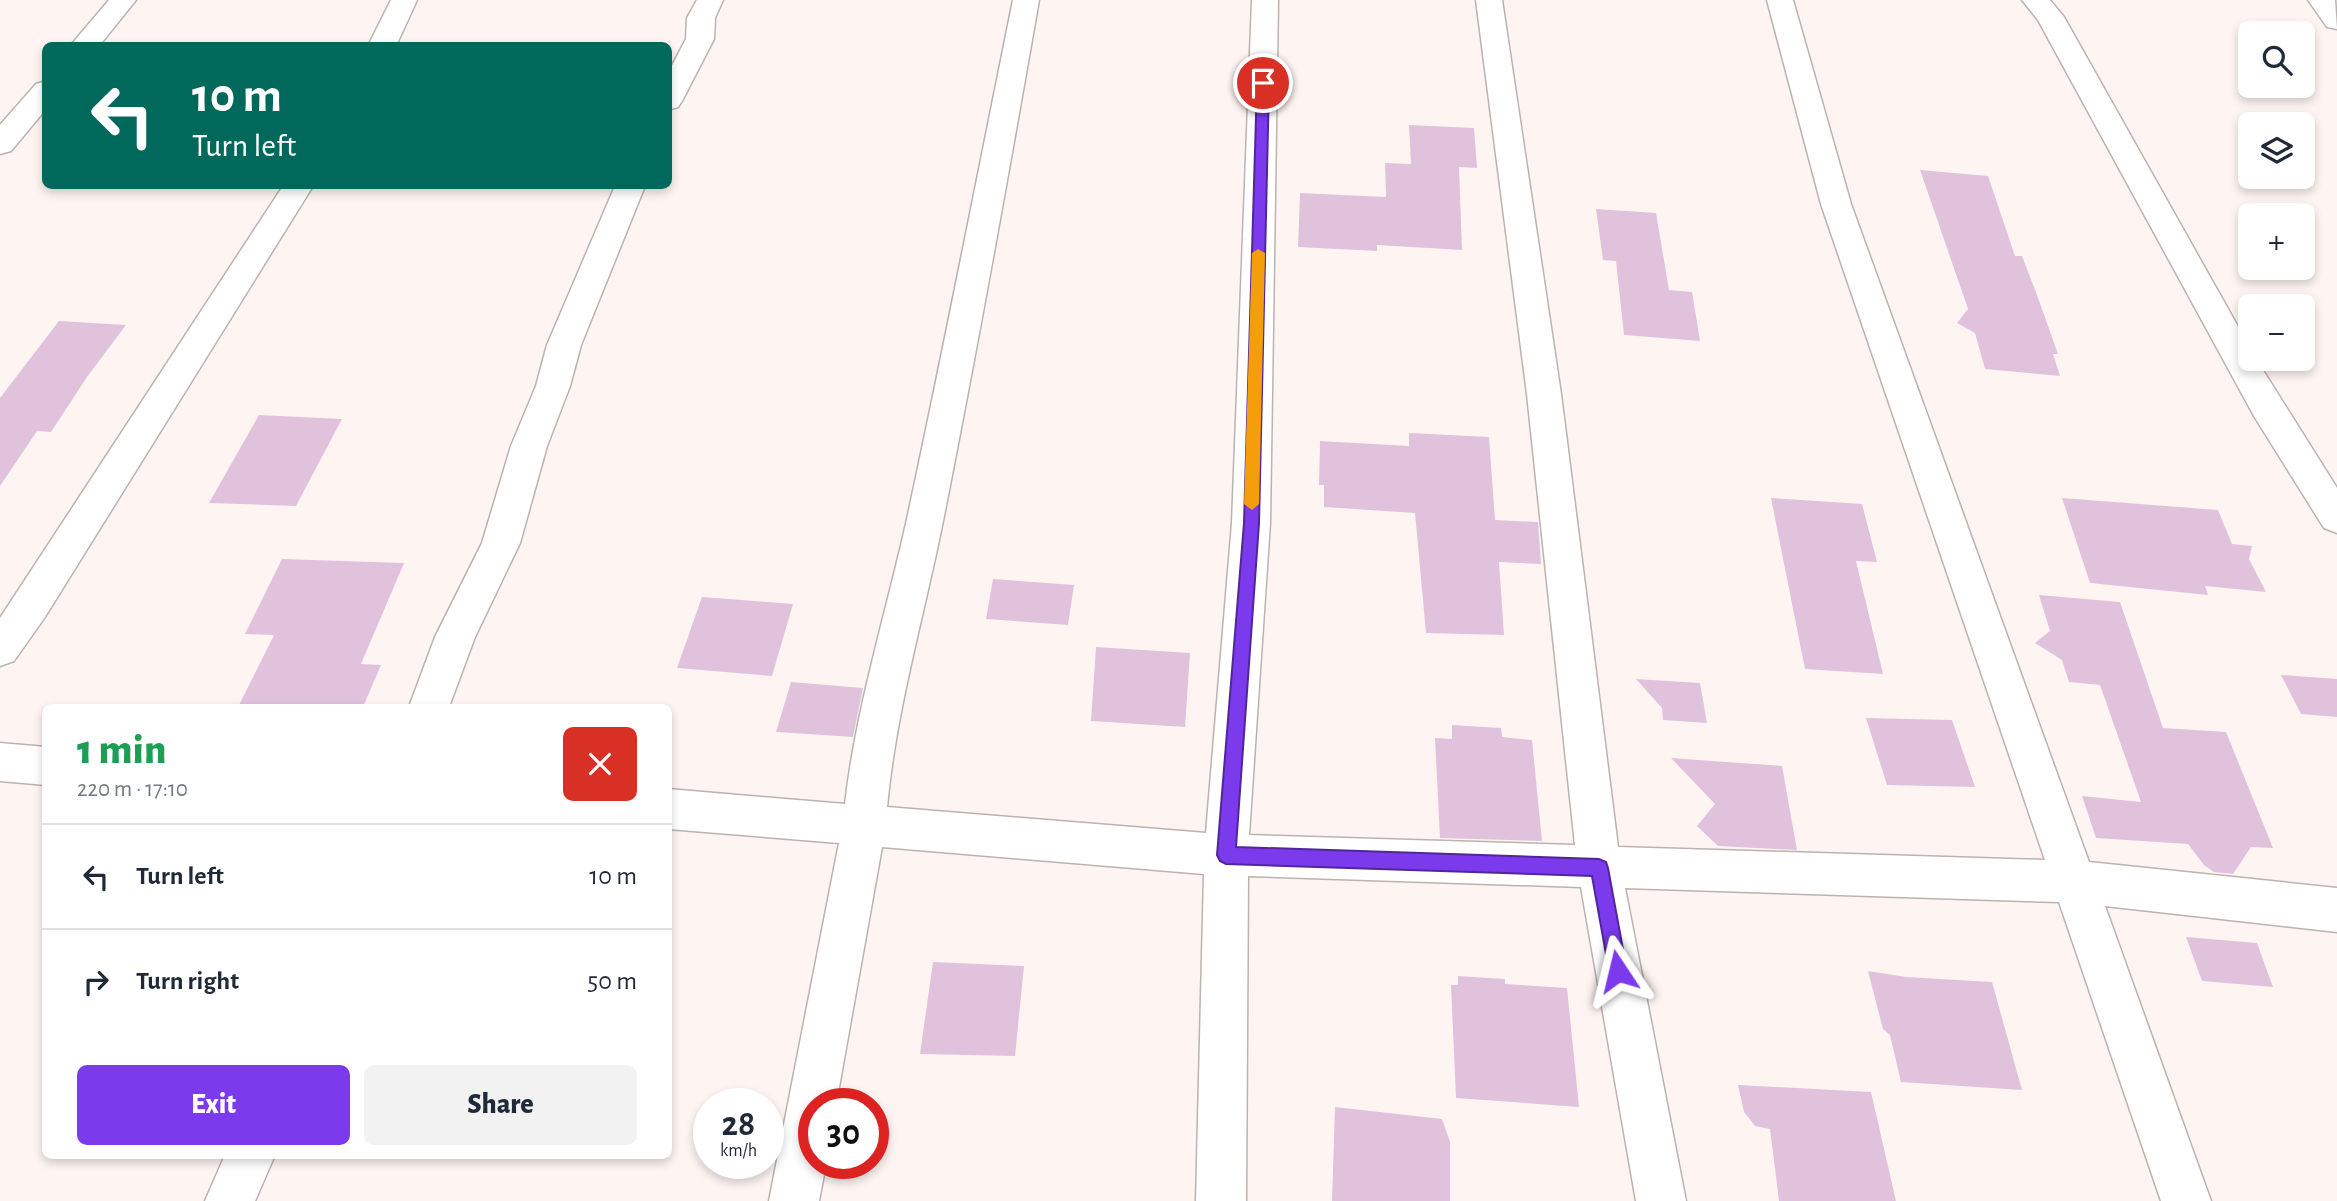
<!DOCTYPE html>
<html lang="en">
<head>
<meta charset="utf-8">
<style>
	body { margin:0; font-family:"Alegreya Sans",sans-serif; background:#f2f2f3; color:#1f2937; height:100vh; display:flex; flex-direction:column; font-size:26px; white-space:nowrap }
	* { box-sizing:border-box; margin:0 }
	p { font-size:23px; color:#747a83 }
	.icon { flex:none; width:38px; height:38px; fill:none; stroke:currentColor; stroke-width:2; stroke-linecap:round; stroke-linejoin:round }
	.map { position:relative; flex:1; overflow:hidden }
	.sheet { position:absolute; left:42px; top:704px; width:630px; height:455px; display:flex; flex-direction:column; background:#fff; border-radius:10px; box-shadow:0 4px 10px #0003 }
	.sheet>* { flex:none }
	.hud { position:absolute; left:42px; top:42px; width:630px; height:147px; border-radius:10px; box-shadow:0 4px 10px #0003; background:#00695c; color:#fff; overflow:hidden }
	.tools { position:absolute; left:2238px; top:21px; display:grid; gap:14px }
	.tools a { display:grid; place-items:center; width:77px; height:77px; border-radius:10px; background:#fff; box-shadow:0 4px 10px #0003; font-size:35px }
	.speed { position:absolute; left:693px; top:1088px; display:flex; gap:14px; font-size:35px; font-weight:700; text-align:center }
	.speed>* { display:grid; place-content:center; width:91px; height:91px; border-radius:50%; background:#fff; box-shadow:0 4px 10px #0003; line-height:1 }
	.speed small { font-size:18px; font-weight:400 }
	.speed .limit { border:10px solid #d22; background:#fff; color:#111 }
	.pin { position:absolute; display:grid; place-items:center; width:60px; height:60px; color:#fff; margin:-30px; border:4px solid #fff; border-radius:50%; box-shadow:0 2px 7px #0007 }
	.me { position:absolute; width:77px; margin:-38px; rotate:350deg; stroke-linejoin:round; filter:drop-shadow(0 0 5px #0008) }
	.turn { display:flex; align-items:center; gap:24px; height:147px; padding:0 35px; font-size:32px }
	.turn .icon { width:91px; height:91px; stroke-width:2.5 }
	.turn b { display:block; font-size:49px; line-height:60px }
	.round { display:grid; place-items:center; flex:none; width:74px; height:74px; border-radius:10px; background:#f2f2f3 }
	.headline { display:flex; align-items:center; justify-content:space-between; height:119px; padding:0 35px }
	h1 { font-size:42px; font-weight:800; line-height:52px; color:#1e9e55 }
	.action { display:flex; gap:14px; margin-top:auto; padding:14px 35px }
	.action a { flex:1; height:80px; border-radius:10px; background:#7c3aed; color:#fff; font-size:28px; font-weight:800; line-height:80px; text-align:center }
	.action a+a { background:#f2f2f3; color:#1f2937 }
	ul { padding:0; list-style:none }
	li { display:flex; align-items:center; gap:21px; height:105px; padding:0 35px; border-top:2px solid #e0e1e3 }
	li div { flex:1 }
	li b { display:block; font-size:26px }
	li em { font-style:normal }
	.map>svg:first-child { display:block }
	.building { fill:#e1c2dd }
	.lines { fill:none; stroke-linecap:round; stroke-linejoin:round }
	.minor-casing { stroke:#bbb3b0; stroke-width:3 }
	.minor { fill:#fff; fill-rule:evenodd }
	.route { fill:#7c3aed; stroke:#51269a; stroke-width:2 }
	.slow { fill:#f59e0b }
</style>
</head>
<body>
<div class="map">
<svg width="2337" height="1201" viewBox="0 0 2337 1201">
	<rect width="100%" height="100%" fill="#fef5f2"/>
	<g class="building">
		<path d="M1409,125L1474,128L1477,168L1459,167L1462,250L1377,245V251L1298,247L1300,193L1386,197L1385,163L1411,164Z"/>
		<path d="M1920,170L1988,176L2015,256H2022L2037,295L2058,354H2053L2060,376L1985,369L1975,333L1957,323L1968,309Z"/>
		<path d="M1596,209L1656,213L1669,290L1692,292L1700,341L1624,335L1616,261L1603,260Z"/>
		<path d="M59,321L126,325L87,377L51,432L37,431L0,486V398Z"/>
		<path d="M259,415L342,419L296,506L209,503Z"/>
		<path d="M1409,433L1489,437L1495,520L1538,522L1541,564L1499,562L1504,635L1426,633L1415,513L1324,507V485H1319L1320,441L1409,446Z"/>
		<path d="M1771,498L1862,504L1877,562L1856,561L1883,674L1805,669Z"/>
		<path d="M2062,498L2218,510L2232,544L2252,546L2249,559L2266,592L2205,586L2208,595L2090,583Z"/>
		<path d="M282,559L404,563L361,664L381,665L363,707H238L274,635L245,634Z"/>
		<path d="M993,579L1074,585L1068,625L986,619Z"/>
		<path d="M2039,595L2120,602L2163,728L2226,732L2273,848L2251,847L2233,874L2214,872L2204,865L2188,844L2096,838L2082,796L2141,802L2100,685L2069,682L2062,660L2035,643L2050,631Z"/>
		<path d="M702,597L793,604L772,676L677,668Z"/>
		<path d="M1096,647L1190,653L1185,727L1091,721Z"/>
		<path d="M2281,675L2337,679V717L2301,714Z"/>
		<path d="M1636,679L1700,683L1707,723L1663,720L1662,708Z"/>
		<path d="M791,682L863,688L853,737L776,732Z"/>
		<path d="M1866,718L1952,720L1975,787L1887,785Z"/>
		<path d="M1452,725L1501,728L1502,737L1532,740L1542,841L1440,838L1435,738L1452,739Z"/>
		<path d="M1671,758L1782,766L1797,850L1718,846L1697,826L1715,804Z"/>
		<path d="M2186,937L2257,943L2273,987L2202,981Z"/>
		<path d="M933,962L1024,966L1015,1056L920,1054Z"/>
		<path d="M1868,971L1906,977L1992,982L2022,1090L1901,1082L1890,1035L1883,1029Z"/>
		<path d="M1458,976L1505,979V984L1567,988L1579,1107L1456,1098L1451,985H1458Z"/>
		<path d="M1738,1085L1871,1092L1896,1201H1779L1770,1129L1755,1126L1744,1112Z"/>
		<path d="M1335,1107L1442,1119L1450,1142V1201H1332Z"/>
	</g>
	<g class="lines">
		<g class="minor-casing">
			<g id="minor">
				<path d="M109,0H136L99,46H70Z"/>
				<path d="M391,0H417L396,46H368Z"/>
				<path d="M697,0H723L715,18L714,39L682,101L678,107L668,110V73L686,39L687,18Z"/>
				<path d="M1013,0H1039C1009,172 978,344 944,516C925,613 896,709 887,807L1206,833L1232,523L1252,0H1278L1270,523L1249,835L1575,845L1527,394L1476,0H1502L1561,394L1618,847L2045,860L1821,204L1767,0H1793L1851,204L2089,862L2337,888V932L2105,906L2211,1201H2161L2059,902L1625,888L1686,1201H1636L1581,887L1248,876L1246,1201H1196L1204,874L882,847L836,1104H814V1164H826L819,1201H769L839,843L668,829V789L845,804C856,708 886,614 907,519C944,347 978,173 1013,0Z"/>
				<path d="M2022,0H2050L2064,17L2250,348V359H2256L2337,488V533L2324,528L2254,416L2038,20Z"/>
				<path d="M2308,0H2335L2337,29L2327,27Z"/>
				<path d="M46,81V109L11,151L0,154V125L36,84Z"/>
				<path d="M283,186H313L45,617L14,661L0,666V618Z"/>
				<path d="M615,186H645L581,345L570,386L547,446L520,543L475,637L449,707H409L435,637L482,543L511,446L536,386L547,345Z"/>
				<path d="M0,743L46,747V785L0,781Z"/>
				<path d="M225,1155H275L255,1201H205Z"/>
			</g>
		</g>
		<use href="#minor" class="minor"/>
	</g>
	<path class="route" d="M1263,79L1269,83L1259,523L1236,847L1599,859L1606,862L1608,868L1627,971L1625,977L1618,980L1611,977L1609,971L1592,876L1226,864L1220,861L1217,855L1244,523L1257,83Z"/>
	<path class="slow" d="M1258,249L1265,253L1259,504L1252,510L1244,504L1252,253Z"/>
</svg>
<div class="tools">
<a><svg class="icon" aria-label="search" viewBox="0 0 24 24"><circle cx="10" cy="10" r="6"/><path d="M15 15l6 6"/></svg></a>
<a><svg class="icon" aria-label="layers" viewBox="0 0 24 24"><path d="M12 4l9 5-9 5-9-5zM3 14l9 5 9-5"/></svg></a>
<a>+</a>
<a>−</a>
</div>
<div class="speed"><div>28<small>km/h</small></div><div class="limit">30</div></div>
<div class="pin" style="left:1263px;top:83px;background:#d93025"><svg class="icon" aria-label="arrive" viewBox="0 0 24 24"><path d="M6 21V4h12l-3 4 3 4H6"/></svg></div>
<svg class="me" style="left:1618px;top:971px" viewBox="-20 -20 40 40"><path d="M0-17L14 15 0 8-14 15z" fill="#7c3aed" stroke="#fff" stroke-width="4"/></svg>
<div class="hud">
<div class="turn"><svg class="icon" aria-label="left" viewBox="0 0 24 24"><path d="M17 20v-9H6M10 6l-5 5 5 5"/></svg><div><b>10 m</b>Turn left</div></div>
</div>
<section class="sheet">
<div class="headline"><div><h1>1 min</h1><p>220 m · 17:10</p></div><a class="round" style="background:#d93025;color:#fff"><svg class="icon" aria-label="close" viewBox="0 0 24 24"><path d="M6 6l12 12M18 6L6 18"/></svg></a></div>
<ul>
<li><svg class="icon" aria-label="left" viewBox="0 0 24 24"><path d="M17 20v-9H6M10 6l-5 5 5 5"/></svg><div><b>Turn left</b></div><em>10 m</em></li>
<li><svg class="icon" aria-label="right" viewBox="0 0 24 24"><path d="M7 20v-9h11M14 6l5 5-5 5"/></svg><div><b>Turn right</b></div><em>50 m</em></li>
</ul>
<div class="action"><a>Exit</a><a>Share</a></div>
</section>
</div>
</body>
</html>
